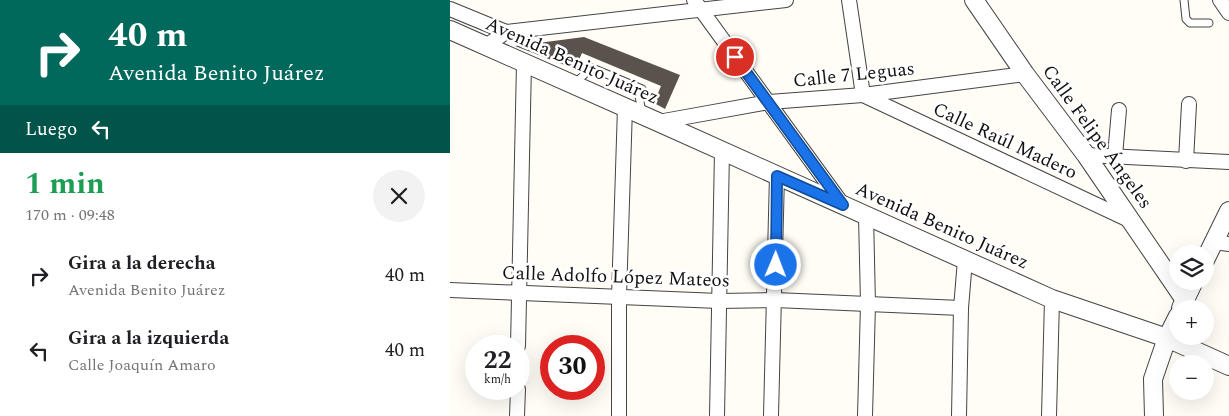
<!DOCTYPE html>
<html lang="es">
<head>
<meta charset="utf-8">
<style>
	body { margin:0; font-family:Spectral,serif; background:#f2f2f2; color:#202124; height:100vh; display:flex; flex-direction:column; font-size:19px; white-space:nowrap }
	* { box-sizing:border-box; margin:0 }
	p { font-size:16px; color:#757577 }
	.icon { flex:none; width:28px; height:28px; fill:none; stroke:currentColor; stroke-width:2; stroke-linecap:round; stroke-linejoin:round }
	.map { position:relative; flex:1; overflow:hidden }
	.panel { display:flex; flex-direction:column; background:#fff; width:450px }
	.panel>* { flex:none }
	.banner { background:#00695c; color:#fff; overflow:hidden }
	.fabs { position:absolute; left:719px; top:245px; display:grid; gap:10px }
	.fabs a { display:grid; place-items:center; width:45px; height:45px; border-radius:50%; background:#fff; box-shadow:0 5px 20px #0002; font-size:25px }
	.speed { position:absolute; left:15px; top:335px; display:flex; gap:10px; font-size:25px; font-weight:700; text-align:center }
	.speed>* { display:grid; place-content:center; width:65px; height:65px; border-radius:50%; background:#fff; box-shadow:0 5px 20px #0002; line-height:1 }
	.speed small { font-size:12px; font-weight:400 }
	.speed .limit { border:8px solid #d22; background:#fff; color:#111 }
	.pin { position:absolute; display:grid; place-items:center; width:42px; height:42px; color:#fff; margin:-21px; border:2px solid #fff; border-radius:50%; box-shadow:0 1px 5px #0007 }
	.me { position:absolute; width:55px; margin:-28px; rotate:1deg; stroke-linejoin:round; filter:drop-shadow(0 0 4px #0008) }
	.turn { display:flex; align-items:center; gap:18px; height:105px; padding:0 25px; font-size:22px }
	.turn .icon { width:65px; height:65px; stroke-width:2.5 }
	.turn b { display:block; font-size:35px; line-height:42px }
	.then { display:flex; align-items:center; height:48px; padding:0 25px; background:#0003; gap:10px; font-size:19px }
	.round { display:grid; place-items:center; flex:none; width:52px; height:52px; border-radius:26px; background:#f2f2f2 }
	.summary { display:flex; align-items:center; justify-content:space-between; height:85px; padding:0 25px }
	h1 { font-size:30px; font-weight:700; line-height:38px; color:#1e9e55 }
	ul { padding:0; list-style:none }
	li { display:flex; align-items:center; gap:15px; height:75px; padding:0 25px }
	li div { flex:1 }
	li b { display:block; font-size:19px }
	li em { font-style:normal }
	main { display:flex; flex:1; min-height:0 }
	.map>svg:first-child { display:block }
	.building { fill:#5a524d }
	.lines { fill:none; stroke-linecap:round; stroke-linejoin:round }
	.service-casing { stroke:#444; stroke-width:9 }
	.minor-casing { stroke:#444; stroke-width:16 }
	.tertiary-casing { stroke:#444; stroke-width:20 }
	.service { stroke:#fff; stroke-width:7 }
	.minor { stroke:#fff; stroke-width:14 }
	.tertiary { stroke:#fff; stroke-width:18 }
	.route-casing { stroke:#114b97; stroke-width:12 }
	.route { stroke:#1a73e8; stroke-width:9 }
	.labels { text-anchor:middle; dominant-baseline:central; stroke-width:5; stroke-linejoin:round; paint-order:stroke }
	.street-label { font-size:19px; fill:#111; stroke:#fff }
</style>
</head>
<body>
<main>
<section class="panel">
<div class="banner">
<div class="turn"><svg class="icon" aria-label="right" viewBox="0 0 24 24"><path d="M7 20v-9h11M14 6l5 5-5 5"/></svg><div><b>40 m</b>Avenida Benito Juárez</div></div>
<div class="then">Luego<svg class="icon" aria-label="left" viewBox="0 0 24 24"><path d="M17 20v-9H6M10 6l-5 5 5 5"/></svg></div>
</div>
<div class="summary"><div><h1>1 min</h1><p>170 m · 09:48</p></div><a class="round"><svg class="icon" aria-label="close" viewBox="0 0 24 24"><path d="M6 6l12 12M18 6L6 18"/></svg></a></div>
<ul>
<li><svg class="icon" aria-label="right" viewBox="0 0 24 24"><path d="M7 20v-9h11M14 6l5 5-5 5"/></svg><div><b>Gira a la derecha</b><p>Avenida Benito Juárez</p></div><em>40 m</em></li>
<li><svg class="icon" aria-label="left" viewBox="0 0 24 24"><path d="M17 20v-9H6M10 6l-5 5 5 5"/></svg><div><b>Gira a la izquierda</b><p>Calle Joaquín Amaro</p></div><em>40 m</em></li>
</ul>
</section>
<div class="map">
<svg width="779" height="416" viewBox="0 0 779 416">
	<rect width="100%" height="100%" fill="#fffdf5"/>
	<path class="building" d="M134,37L230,75L215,109L204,103L211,86L132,53L125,69L65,46Z"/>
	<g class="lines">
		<g class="service-casing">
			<g id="service">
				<path d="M734,0L736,19L740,23H759"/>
				<path d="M125,83L136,73L140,67L192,89L189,96L192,113"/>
			</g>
		</g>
		<g class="minor-casing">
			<g id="minor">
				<path d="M244,0L393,205"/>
				<path d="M399,0L413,95L681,221"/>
				<path d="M770,0L779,13"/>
				<path d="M0,9L56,32"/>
				<path d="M36,46L56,32L336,0"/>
				<path d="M208,122L319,102L413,95L575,74"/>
				<path d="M636,155L779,162"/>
				<path d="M665,156L669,110"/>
				<path d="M736,161L739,104"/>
				<path d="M764,242L779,244"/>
				<path d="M0,290L269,301L325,300L511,308"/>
				<path d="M68,346L74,63"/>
				<path d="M67,416L68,389"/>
				<path d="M169,416V297L175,107"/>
				<path d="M267,416L272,151"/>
				<path d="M321,416L327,175"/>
				<path d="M415,416L418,304L416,215"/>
				<path d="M509,416L511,308L515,260"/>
				<path d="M599,416L602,299"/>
			</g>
		</g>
		<g class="tertiary-casing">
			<g id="tertiary">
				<path d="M524,0L575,74L636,155L735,300"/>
				<path d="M0,30L208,122L602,299L717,338L779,366"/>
				<path d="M755,260L779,211"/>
				<path d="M731,308L744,281"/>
				<path d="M704,416L703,379L717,338L728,316"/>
			</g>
		</g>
		<use href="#service" class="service"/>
		<use href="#minor" class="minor"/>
		<use href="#tertiary" class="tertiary"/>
	</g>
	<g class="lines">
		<g class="route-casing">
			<path id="route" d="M285,57L393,205L327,176L326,265"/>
		</g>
		<use href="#route" class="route"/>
	</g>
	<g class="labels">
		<g class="street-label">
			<text transform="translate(122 61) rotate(24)">Avenida Benito Juárez</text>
			<text transform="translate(404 75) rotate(-6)">Calle 7 Leguas</text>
			<text transform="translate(647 137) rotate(54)">Calle Felipe Ángeles</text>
			<text transform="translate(555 141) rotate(25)">Calle Raúl Madero</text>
			<text transform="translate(492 226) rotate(24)">Avenida Benito Juárez</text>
			<text transform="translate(166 277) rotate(2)">Calle Adolfo López Mateos</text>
		</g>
	</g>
</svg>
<div class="fabs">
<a><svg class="icon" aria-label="layers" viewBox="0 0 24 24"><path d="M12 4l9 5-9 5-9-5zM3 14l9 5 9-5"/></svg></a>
<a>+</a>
<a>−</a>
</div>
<div class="speed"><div>22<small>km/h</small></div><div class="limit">30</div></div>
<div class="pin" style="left:285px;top:57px;background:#d93025"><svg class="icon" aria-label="arrive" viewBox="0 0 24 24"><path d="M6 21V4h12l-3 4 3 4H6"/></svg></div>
<svg class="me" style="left:326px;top:265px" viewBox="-20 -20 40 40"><circle r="17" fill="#1a73e8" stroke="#fff" stroke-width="3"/><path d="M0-11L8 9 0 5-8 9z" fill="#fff"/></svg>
</div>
</main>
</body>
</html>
